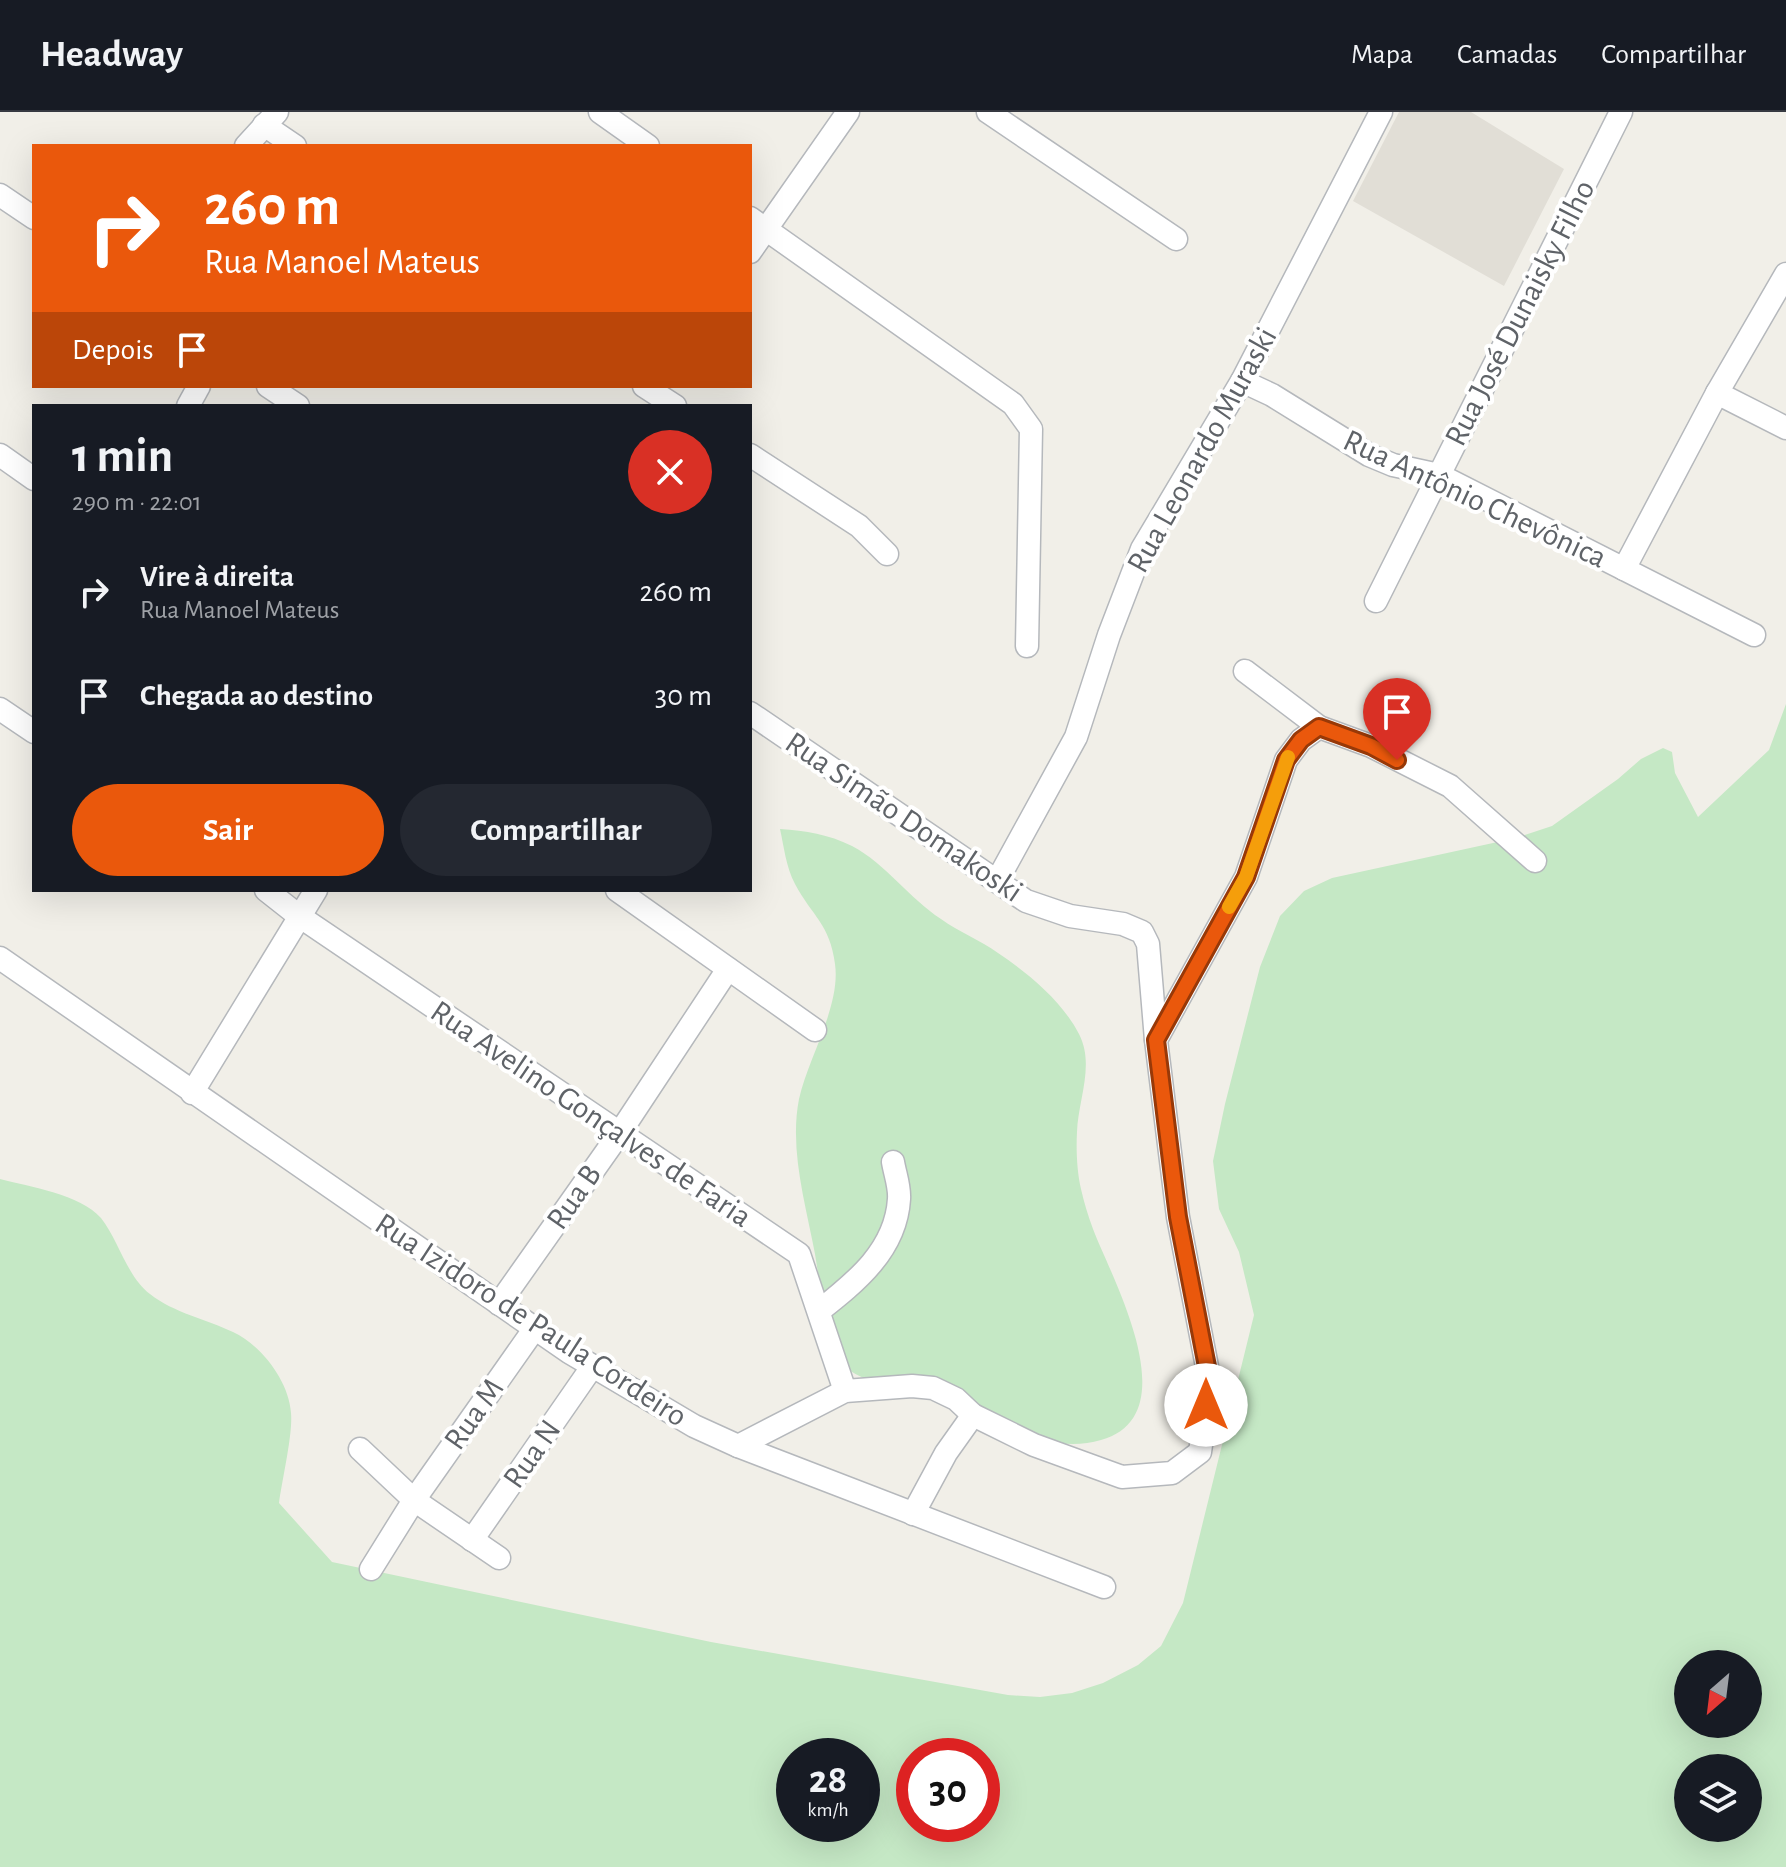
<!DOCTYPE html>
<html lang="pt">
<head>
<meta charset="utf-8">
<style>
	body { margin:0; font-family:"Alegreya Sans",sans-serif; background:#242831; color:#f1f3f6; height:100vh; display:flex; flex-direction:column; font-size:30px; white-space:nowrap }
	* { box-sizing:border-box; margin:0 }
	p { font-size:26px; color:#9ea1a6 }
	.icon { flex:none; width:44px; height:44px; fill:none; stroke:currentColor; stroke-width:2; stroke-linecap:round; stroke-linejoin:round }
	.map { position:relative; flex:1; overflow:hidden }
	.details { position:absolute; left:32px; top:292px; width:720px; height:488px; display:flex; flex-direction:column; background:#171b24; border-radius:0px; box-shadow:0 8px 32px #0002 }
	.details>* { flex:none }
	.banner { position:absolute; left:32px; top:32px; width:720px; height:244px; border-radius:0px; box-shadow:0 8px 32px #0002; background:#ea580c; color:#fff; overflow:hidden }
	.needle { width:52px; rotate:208deg }
	.controls { position:absolute; left:1674px; top:1538px; display:grid; gap:16px }
	.controls a { display:grid; place-items:center; width:88px; height:88px; border-radius:50%; background:#171b24; box-shadow:0 8px 32px #0002; font-size:40px }
	.speed { position:absolute; left:776px; top:1626px; display:flex; gap:16px; font-size:40px; font-weight:700; text-align:center }
	.speed>* { display:grid; place-content:center; width:104px; height:104px; border-radius:50%; background:#171b24; box-shadow:0 8px 32px #0002; line-height:1 }
	.speed small { font-size:20px; font-weight:400 }
	.speed .limit { border:12px solid #d22; background:#fff; color:#111 }
	.pin { position:absolute; display:grid; place-items:center; width:68px; height:68px; color:#fff; margin:-82px -34px; border-radius:50% 50% 50% 0; rotate:-45deg; box-shadow:0 0 8px #0007 }
	.pin .icon { rotate:45deg }
	.me { position:absolute; width:88px; margin:-44px; rotate:0deg; stroke-linejoin:round; filter:drop-shadow(0 0 6px #0008) }
	.turn { display:flex; align-items:center; gap:28px; height:168px; padding:0 40px; font-size:36px }
	.turn .icon { width:104px; height:104px; stroke-width:2.5 }
	.turn b { display:block; font-size:56px; line-height:68px }
	.then { display:flex; align-items:center; height:76px; padding:0 40px; background:#0003; gap:16px; font-size:30px }
	.round { display:grid; place-items:center; flex:none; width:84px; height:84px; border-radius:42px; background:#242831 }
	.overview { display:flex; align-items:center; justify-content:space-between; height:136px; padding:0 40px }
	h1 { font-size:48px; font-weight:600; line-height:60px }
	.primary-button { display:flex; gap:16px; margin-top:auto; padding:16px 40px }
	.primary-button a { flex:1; height:92px; border-radius:48px; background:#ea580c; color:#fff; font-size:32px; font-weight:600; line-height:92px; text-align:center }
	.primary-button a+a { background:#242831; color:#f1f3f6 }
	ul { padding:0; list-style:none }
	li { display:flex; align-items:center; gap:24px; height:104px; padding:0 40px }
	li div { flex:1 }
	li b { display:block; font-size:30px }
	li em { font-style:normal }
	header { display:flex; align-items:center; gap:48px; box-sizing:border-box; height:112px; padding:0 40px; background:#171b24; border-bottom:2px solid #363941 }
	header strong { font-size:38px }
	nav { display:flex; gap:44px; margin-inline-start:auto; font-size:28px }
	.map>svg:first-child { display:block }
	.education { fill:#e1ded6 }
	.green { fill:#c5e8c5; fill-rule:evenodd }
	.lines { fill:none; stroke-linecap:round; stroke-linejoin:round }
	.minor-casing { stroke:#b5b8bc; stroke-width:25 }
	.minor { stroke:#fff; stroke-width:22 }
	.route-casing { stroke:#983908; stroke-width:20 }
	.route { stroke:#ea580c; stroke-width:14 }
	.slow { stroke:#f59e0b; stroke-width:14 }
	.labels { text-anchor:middle; dominant-baseline:central; stroke-width:8; stroke-linejoin:round; paint-order:stroke }
	.street-label { font-size:32px; fill:#5f6368; stroke:#fff }
</style>
</head>
<body>
<header>
<strong>Headway</strong>
<nav><a>Mapa</a><a>Camadas</a><a>Compartilhar</a></nav>
</header>
<div class="map">
<svg width="1786" height="1755" viewBox="0 0 1786 1755">
	<rect width="100%" height="100%" fill="#f1efe8"/>
	<path class="education" d="M1399,0H1471L1564,57L1504,174L1353,89Z"/>
	<g class="green">
		<path d="M1786,592V1755H0V1067C30,1075 80,1082 101,1106C118,1127 127,1165 150,1182C174,1201 206,1207 233,1220C261,1233 289,1269 291,1301C293,1322 282,1368 279,1391L332,1450L711,1530L1008,1583L1040,1585L1072,1581L1103,1571L1138,1553L1161,1534L1183,1491L1254,1203L1239,1140L1219,1097L1213,1049L1225,992L1260,855L1280,804L1304,779L1332,766L1516,726L1552,714L1618,667L1641,647L1663,636L1672,640L1675,661L1698,705L1769,638ZM1688,1552H1748V1612H1688ZM794,1644H862V1712H794ZM914,1644H982V1712H914ZM1688,1656H1748V1716H1688Z"/>
		<path d="M780,717C806,719 828,722 852,734C886,752 909,786 941,807C959,820 980,828 998,841C1028,861 1062,889 1079,922C1095,953 1078,988 1077,1020C1076,1038 1077,1060 1081,1077C1084,1090 1088,1104 1093,1117C1112,1167 1189,1303 1101,1328C1058,1341 1005,1319 966,1301C952,1294 937,1286 921,1280C896,1271 854,1273 840,1247C826,1219 820,1173 815,1142C806,1093 789,1038 799,987C808,946 841,894 835,852C830,812 812,804 795,772C786,755 784,735 780,717Z"/>
	</g>
	<g class="lines">
		<g class="minor-casing">
			<g id="minor">
				<path d="M600,0L648,34"/>
				<path d="M988,0L1176,127"/>
				<path d="M264,13L295,34"/>
				<path d="M246,34L277,0"/>
				<path d="M0,83L34,106"/>
				<path d="M750,106L1013,292L1031,317L1027,534"/>
				<path d="M750,140L848,0"/>
				<path d="M1242,269L1272,283L1369,343L1393,353L1439,363L1754,523"/>
				<path d="M268,274L298,294"/>
				<path d="M644,274L675,294"/>
				<path d="M1717,281L1786,316"/>
				<path d="M188,294L199,274"/>
				<path d="M0,343L34,367"/>
				<path d="M750,343L859,414L887,442"/>
				<path d="M1624,457L1717,281L1786,162"/>
				<path d="M1376,489L1621,0"/>
				<path d="M1245,559L1319,615L1371,634L1450,674L1535,749"/>
				<path d="M0,597L34,620"/>
				<path d="M750,601L1026,789L1070,804L1123,812L1142,820L1148,832L1156,928"/>
				<path d="M997,769L1076,625L1109,523L1142,437L1242,269L1381,0"/>
				<path d="M266,778L299,804L799,1142L845,1279"/>
				<path d="M617,778L815,918"/>
				<path d="M0,846L569,1240L694,1314L738,1334L1104,1475"/>
				<path d="M192,981L316,778"/>
				<path d="M499,1192L619,1022L728,857"/>
				<path d="M819,1199C856,1170 896,1138 899,1087C900,1075 895,1062 893,1050"/>
				<path d="M738,1334L845,1279L912,1274L933,1276L956,1287L973,1303L1034,1333L1122,1365L1172,1361L1200,1340L1210,1270L1178,1105L1156,928L1246,765L1286,648L1301,628L1319,615"/>
				<path d="M360,1337L414,1388L499,1446"/>
				<path d="M913,1402L946,1341L973,1303"/>
				<path d="M472,1428L592,1255"/>
				<path d="M371,1457L414,1388L535,1216"/>
			</g>
		</g>
		<use href="#minor" class="minor"/>
	</g>
	<g class="lines">
		<g class="route-casing">
			<path id="route" d="M1206,1293L1210,1270L1178,1105L1156,928L1246,765L1286,648L1301,628L1319,615L1371,634L1397,648"/>
		</g>
		<use href="#route" class="route"/>
		<path class="slow" d="M1229,795L1246,765L1288,645"/>
	</g>
	<g class="labels">
		<g class="street-label">
			<text transform="translate(1520 201) rotate(-63)">Rua José Dunaisky Filho</text>
			<text transform="translate(1202 338) rotate(-61)">Rua Leonardo Muraski</text>
			<text transform="translate(1475 387) rotate(25)">Rua Antônio Chevônica</text>
			<text transform="translate(904 705) rotate(34)">Rua Simão Domakoski</text>
			<text transform="translate(591 1002) rotate(34)">Rua Avelino Gonçalves de Faria</text>
			<text transform="translate(574 1085) rotate(-55)">Rua B</text>
			<text transform="translate(531 1208) rotate(33)">Rua Izidoro de Paula Cordeiro</text>
			<text transform="translate(474 1302) rotate(-55)">Rua M</text>
			<text transform="translate(532 1342) rotate(-55)">Rua N</text>
		</g>
	</g>
</svg>
<div class="controls">
<a><svg class="needle" viewBox="-14 -14 28 28"><path d="M0-13l5 13h-10z" fill="#e53935"/><path d="M0 13l5-13h-10z" fill="#9ea1a6"/></svg></a>
<a><svg class="icon" aria-label="layers" viewBox="0 0 24 24"><path d="M12 4l9 5-9 5-9-5zM3 14l9 5 9-5"/></svg></a>
</div>
<div class="speed"><div>28<small>km/h</small></div><div class="limit">30</div></div>
<div class="pin" style="left:1397px;top:648px;background:#d93025"><svg class="icon" aria-label="arrive" viewBox="0 0 24 24"><path d="M6 21V4h12l-3 4 3 4H6"/></svg></div>
<svg class="me" style="left:1206px;top:1293px" viewBox="-20 -20 40 40"><circle r="19" fill="#fff"/><path d="M0-13L10 11 0 6-10 11z" fill="#ea580c"/></svg>
<div class="banner">
<div class="turn"><svg class="icon" aria-label="right" viewBox="0 0 24 24"><path d="M7 20v-9h11M14 6l5 5-5 5"/></svg><div><b>260 m</b>Rua Manoel Mateus</div></div>
<div class="then">Depois<svg class="icon" aria-label="arrive" viewBox="0 0 24 24"><path d="M6 21V4h12l-3 4 3 4H6"/></svg></div>
</div>
<section class="details">
<div class="overview"><div><h1>1 min</h1><p>290 m · 22:01</p></div><a class="round" style="background:#d93025;color:#fff"><svg class="icon" aria-label="close" viewBox="0 0 24 24"><path d="M6 6l12 12M18 6L6 18"/></svg></a></div>
<ul>
<li><svg class="icon" aria-label="right" viewBox="0 0 24 24"><path d="M7 20v-9h11M14 6l5 5-5 5"/></svg><div><b>Vire à direita</b><p>Rua Manoel Mateus</p></div><em>260 m</em></li>
<li><svg class="icon" aria-label="arrive" viewBox="0 0 24 24"><path d="M6 21V4h12l-3 4 3 4H6"/></svg><div><b>Chegada ao destino</b></div><em>30 m</em></li>
</ul>
<div class="primary-button"><a>Sair</a><a>Compartilhar</a></div>
</section>
</div>
</body>
</html>
